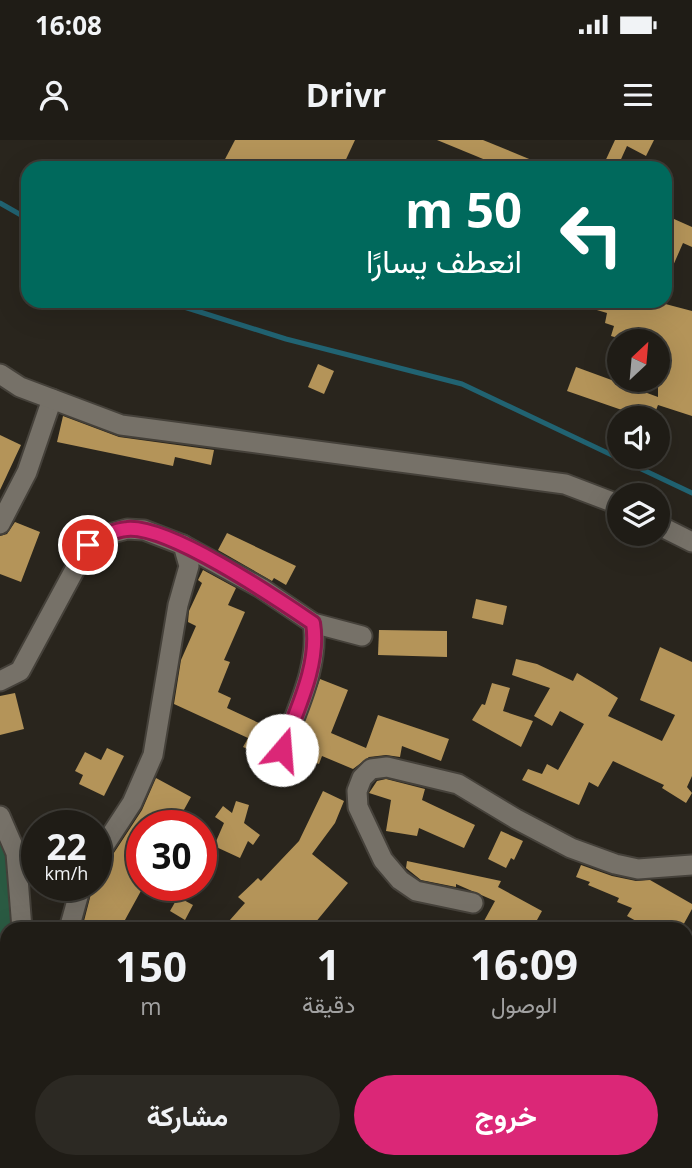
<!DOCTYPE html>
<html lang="ar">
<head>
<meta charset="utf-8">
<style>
	body { margin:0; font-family:"Open Sans",Vazirmatn,sans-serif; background:#2c2923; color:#f1f3f6; direction:rtl; height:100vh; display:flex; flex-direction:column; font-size:26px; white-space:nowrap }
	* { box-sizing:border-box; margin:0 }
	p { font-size:23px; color:#a1a1a1 }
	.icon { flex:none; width:38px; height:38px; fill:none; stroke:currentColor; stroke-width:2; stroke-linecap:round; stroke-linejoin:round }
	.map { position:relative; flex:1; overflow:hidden; direction:ltr }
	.drawer { position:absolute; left:0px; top:782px; width:693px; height:247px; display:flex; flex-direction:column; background:#1f1c16; border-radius:21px 21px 0 0; box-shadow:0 7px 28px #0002,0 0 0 2px #3c3a35; direction:rtl }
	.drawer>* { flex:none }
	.hud { position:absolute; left:21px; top:21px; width:651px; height:147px; border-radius:21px; box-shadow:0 7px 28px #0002,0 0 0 2px #3c3a35; direction:rtl; background:#00695c; color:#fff; overflow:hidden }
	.needle { width:46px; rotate:26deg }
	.buttons { position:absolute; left:607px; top:189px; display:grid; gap:14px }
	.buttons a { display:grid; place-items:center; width:63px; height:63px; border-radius:50%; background:#1f1c16; box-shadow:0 7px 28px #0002,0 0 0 2px #3c3a35; font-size:35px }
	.speed { position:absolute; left:21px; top:670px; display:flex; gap:14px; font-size:35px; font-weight:700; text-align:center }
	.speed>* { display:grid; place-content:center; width:91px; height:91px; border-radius:50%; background:#1f1c16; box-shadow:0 7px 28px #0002,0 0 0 2px #3c3a35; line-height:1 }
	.speed small { font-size:18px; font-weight:400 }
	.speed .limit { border:10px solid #d22; background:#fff; color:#111 }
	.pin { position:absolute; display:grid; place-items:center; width:60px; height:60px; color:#fff; margin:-30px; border:4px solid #fff; border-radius:50%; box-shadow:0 2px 7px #0007 }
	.me { position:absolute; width:77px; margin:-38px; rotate:18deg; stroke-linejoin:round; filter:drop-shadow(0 0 5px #0008) }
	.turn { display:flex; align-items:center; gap:24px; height:147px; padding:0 35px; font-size:32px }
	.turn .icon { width:91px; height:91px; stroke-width:2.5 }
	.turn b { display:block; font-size:49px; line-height:60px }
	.eta { display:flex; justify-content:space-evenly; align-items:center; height:119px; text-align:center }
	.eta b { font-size:42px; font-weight:700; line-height:49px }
	.action { display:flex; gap:14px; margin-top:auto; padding:14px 35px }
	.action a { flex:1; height:80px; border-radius:42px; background:#db2777; color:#fff; font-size:28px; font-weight:700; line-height:80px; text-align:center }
	.action a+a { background:#2c2923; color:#f1f3f6 }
	.status { display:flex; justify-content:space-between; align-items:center; height:49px; padding:0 35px; background:#1f1c16; direction:ltr }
	.status svg { height:19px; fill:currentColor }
	header { display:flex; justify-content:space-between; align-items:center; height:91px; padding:0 35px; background:#1f1c16; font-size:32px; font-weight:700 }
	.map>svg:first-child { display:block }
	.green { fill:#2a5a42 }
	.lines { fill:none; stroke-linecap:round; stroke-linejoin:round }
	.stream { stroke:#216372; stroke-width:5 }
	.building { fill:#b49459 }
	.minor-casing { stroke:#45413a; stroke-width:23 }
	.tertiary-casing { stroke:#45413a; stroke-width:23 }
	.minor { stroke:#767168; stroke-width:19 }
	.tertiary { stroke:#767168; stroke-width:19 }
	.route-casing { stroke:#8e194d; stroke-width:18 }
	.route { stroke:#db2777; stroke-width:12 }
</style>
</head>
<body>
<div class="status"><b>16:08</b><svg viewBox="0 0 49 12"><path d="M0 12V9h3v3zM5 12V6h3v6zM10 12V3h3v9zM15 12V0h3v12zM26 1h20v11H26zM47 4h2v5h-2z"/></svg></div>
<header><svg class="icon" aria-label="menu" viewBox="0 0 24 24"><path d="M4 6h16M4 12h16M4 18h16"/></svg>Drivr<svg class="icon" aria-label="person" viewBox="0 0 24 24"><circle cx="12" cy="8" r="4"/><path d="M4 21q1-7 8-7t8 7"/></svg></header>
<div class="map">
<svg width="692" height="1028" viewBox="0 0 692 1028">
	<rect width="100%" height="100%" fill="#29251d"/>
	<path class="green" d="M0,697L16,757V789H7V882L0,848Z"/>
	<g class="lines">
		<g class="stream">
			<path d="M0,63L28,79"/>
			<path d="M165,161L286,199L462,244L692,353"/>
		</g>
	</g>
	<g class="building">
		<path d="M235,0H355L342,28H233L223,23Z"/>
		<path d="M437,0H483L551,28H505Z"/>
		<path d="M615,0H654L646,16L627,6L617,28H602Z"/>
		<path d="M665,75L692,87V107L683,103L665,144Z"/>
		<path d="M580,161H654L692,171V276L658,265L653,278H645L567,251L576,227L658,257V201H628L611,196L614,186L605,183L607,173L580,165Z"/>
		<path d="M318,224L334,231L324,254L308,247Z"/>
		<path d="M63,276L119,297L214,310L211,325L175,317L173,326L57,302Z"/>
		<path d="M0,295L21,305L0,350Z"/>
		<path d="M15,382L40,392L21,442L0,434V396L7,394Z"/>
		<path d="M227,393L296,426L286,445L274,438L272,441L218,410Z"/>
		<path d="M203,430L236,448L228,465L245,472L224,520L230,522L218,552L231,558L227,568L276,591L267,618L243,607L248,598L174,564L181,520L196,486L188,482L189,471L202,443L198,440Z"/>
		<path d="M476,459L507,466L503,485L472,478Z"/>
		<path d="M379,490L447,491V517L378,515Z"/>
		<path d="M660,507L692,522V636L687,647L692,653L686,663L662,648L664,645L613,621L598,647L589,642L579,665L522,640L528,629L542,634L547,624L558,630L584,584L560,571L552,586L534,576L550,548L512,535L516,519L537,524L573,541L577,533L604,549L618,558L608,576L662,601L675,575L640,560Z"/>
		<path d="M320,539L348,550L331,593L366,608L378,575L449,599L441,621L402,606L400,617L386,615L369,617L353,629L322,616L319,624L293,614Z"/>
		<path d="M492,543L510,548L503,571L533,581L521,607L472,580L482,564L485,565Z"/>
		<path d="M15,553L24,589L0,595V556Z"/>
		<path d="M107,608L124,616L104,656L79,644L83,635L75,631L85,612L101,620Z"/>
		<path d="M156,638L191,657L175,686H142V749L120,789H99L84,781L93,746H96V734L106,725L142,670Z"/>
		<path d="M386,639L425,649L422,660L475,685L464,708L419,688L417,696L386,691L391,660L369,653L377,641Z"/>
		<path d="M323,651L344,661L335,683L312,714L348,743L310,789H222L245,763L238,757L258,738L261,741L299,701Z"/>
		<path d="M236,661L249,665L244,683L260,695L253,705L248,701L240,718L214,706L224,683L215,677L223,666L232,673Z"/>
		<path d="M501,691L523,701L514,720L511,718L506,728L488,719Z"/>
		<path d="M407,721L501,741L498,747L542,771L532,789H488L490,785L484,781L495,761L456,744V747L421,740L406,728Z"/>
		<path d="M581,725L612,736L636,741L650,740L692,764V769L681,789H663L652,783L649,788L627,776L632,768L617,762L619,758L588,745L590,742L576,737Z"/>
		<path d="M178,757L193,765L185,780L170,771Z"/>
	</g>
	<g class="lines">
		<g class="minor-casing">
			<g id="minor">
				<path d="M0,384L27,332L52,259"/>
				<path d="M183,405L261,448L313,483L362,496"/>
				<path d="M0,541L20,531L88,405L109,394L127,389L144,390L183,405L189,426L178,465L153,615L132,663L96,718"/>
				<path d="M282,610C296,571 320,525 313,483"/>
				<path d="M0,676L16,713L22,789"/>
				<path d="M473,763L416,751L400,740L383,720L358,667L357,651L362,638L371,629L387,627L458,644L516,679L571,708L615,724L638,729L692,725"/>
				<path d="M69,789L81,746"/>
				<path d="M34,1022L35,1028"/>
				<path d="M452,1022L455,1028"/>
			</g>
		</g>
		<g class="tertiary-casing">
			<g id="tertiary">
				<path d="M0,234L20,247L121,285L565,344L620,365"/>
				<path d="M658,385L692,402"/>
			</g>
		</g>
		<use href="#minor" class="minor"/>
		<use href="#tertiary" class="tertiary"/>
	</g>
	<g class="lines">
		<g class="route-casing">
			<path id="route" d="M88,405C100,398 113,390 127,389C169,385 276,458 313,483C320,525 296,571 282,610"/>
		</g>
		<use href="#route" class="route"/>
	</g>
</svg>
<div class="buttons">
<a><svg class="needle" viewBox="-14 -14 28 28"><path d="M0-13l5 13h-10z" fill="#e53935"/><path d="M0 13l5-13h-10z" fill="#a1a1a1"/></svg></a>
<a><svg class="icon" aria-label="sound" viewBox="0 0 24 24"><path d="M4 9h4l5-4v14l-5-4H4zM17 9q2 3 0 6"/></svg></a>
<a><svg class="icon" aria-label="layers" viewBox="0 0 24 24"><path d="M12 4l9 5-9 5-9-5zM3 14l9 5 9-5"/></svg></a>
</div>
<div class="speed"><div>22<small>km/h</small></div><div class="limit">30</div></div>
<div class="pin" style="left:88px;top:405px;background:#d93025"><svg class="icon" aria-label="arrive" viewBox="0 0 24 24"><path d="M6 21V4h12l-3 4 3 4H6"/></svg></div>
<svg class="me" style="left:282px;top:610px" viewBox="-20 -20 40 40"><circle r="19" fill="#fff"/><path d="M0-13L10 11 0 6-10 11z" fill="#db2777"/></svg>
<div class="hud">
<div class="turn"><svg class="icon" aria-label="left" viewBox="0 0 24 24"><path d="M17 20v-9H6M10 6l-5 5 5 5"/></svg><div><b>50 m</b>انعطف يسارًا</div></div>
</div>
<section class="drawer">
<div class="eta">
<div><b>16:09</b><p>الوصول</p></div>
<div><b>1</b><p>دقيقة</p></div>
<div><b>150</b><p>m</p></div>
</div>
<div class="action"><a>خروج</a><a>مشاركة</a></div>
</section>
</div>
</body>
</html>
